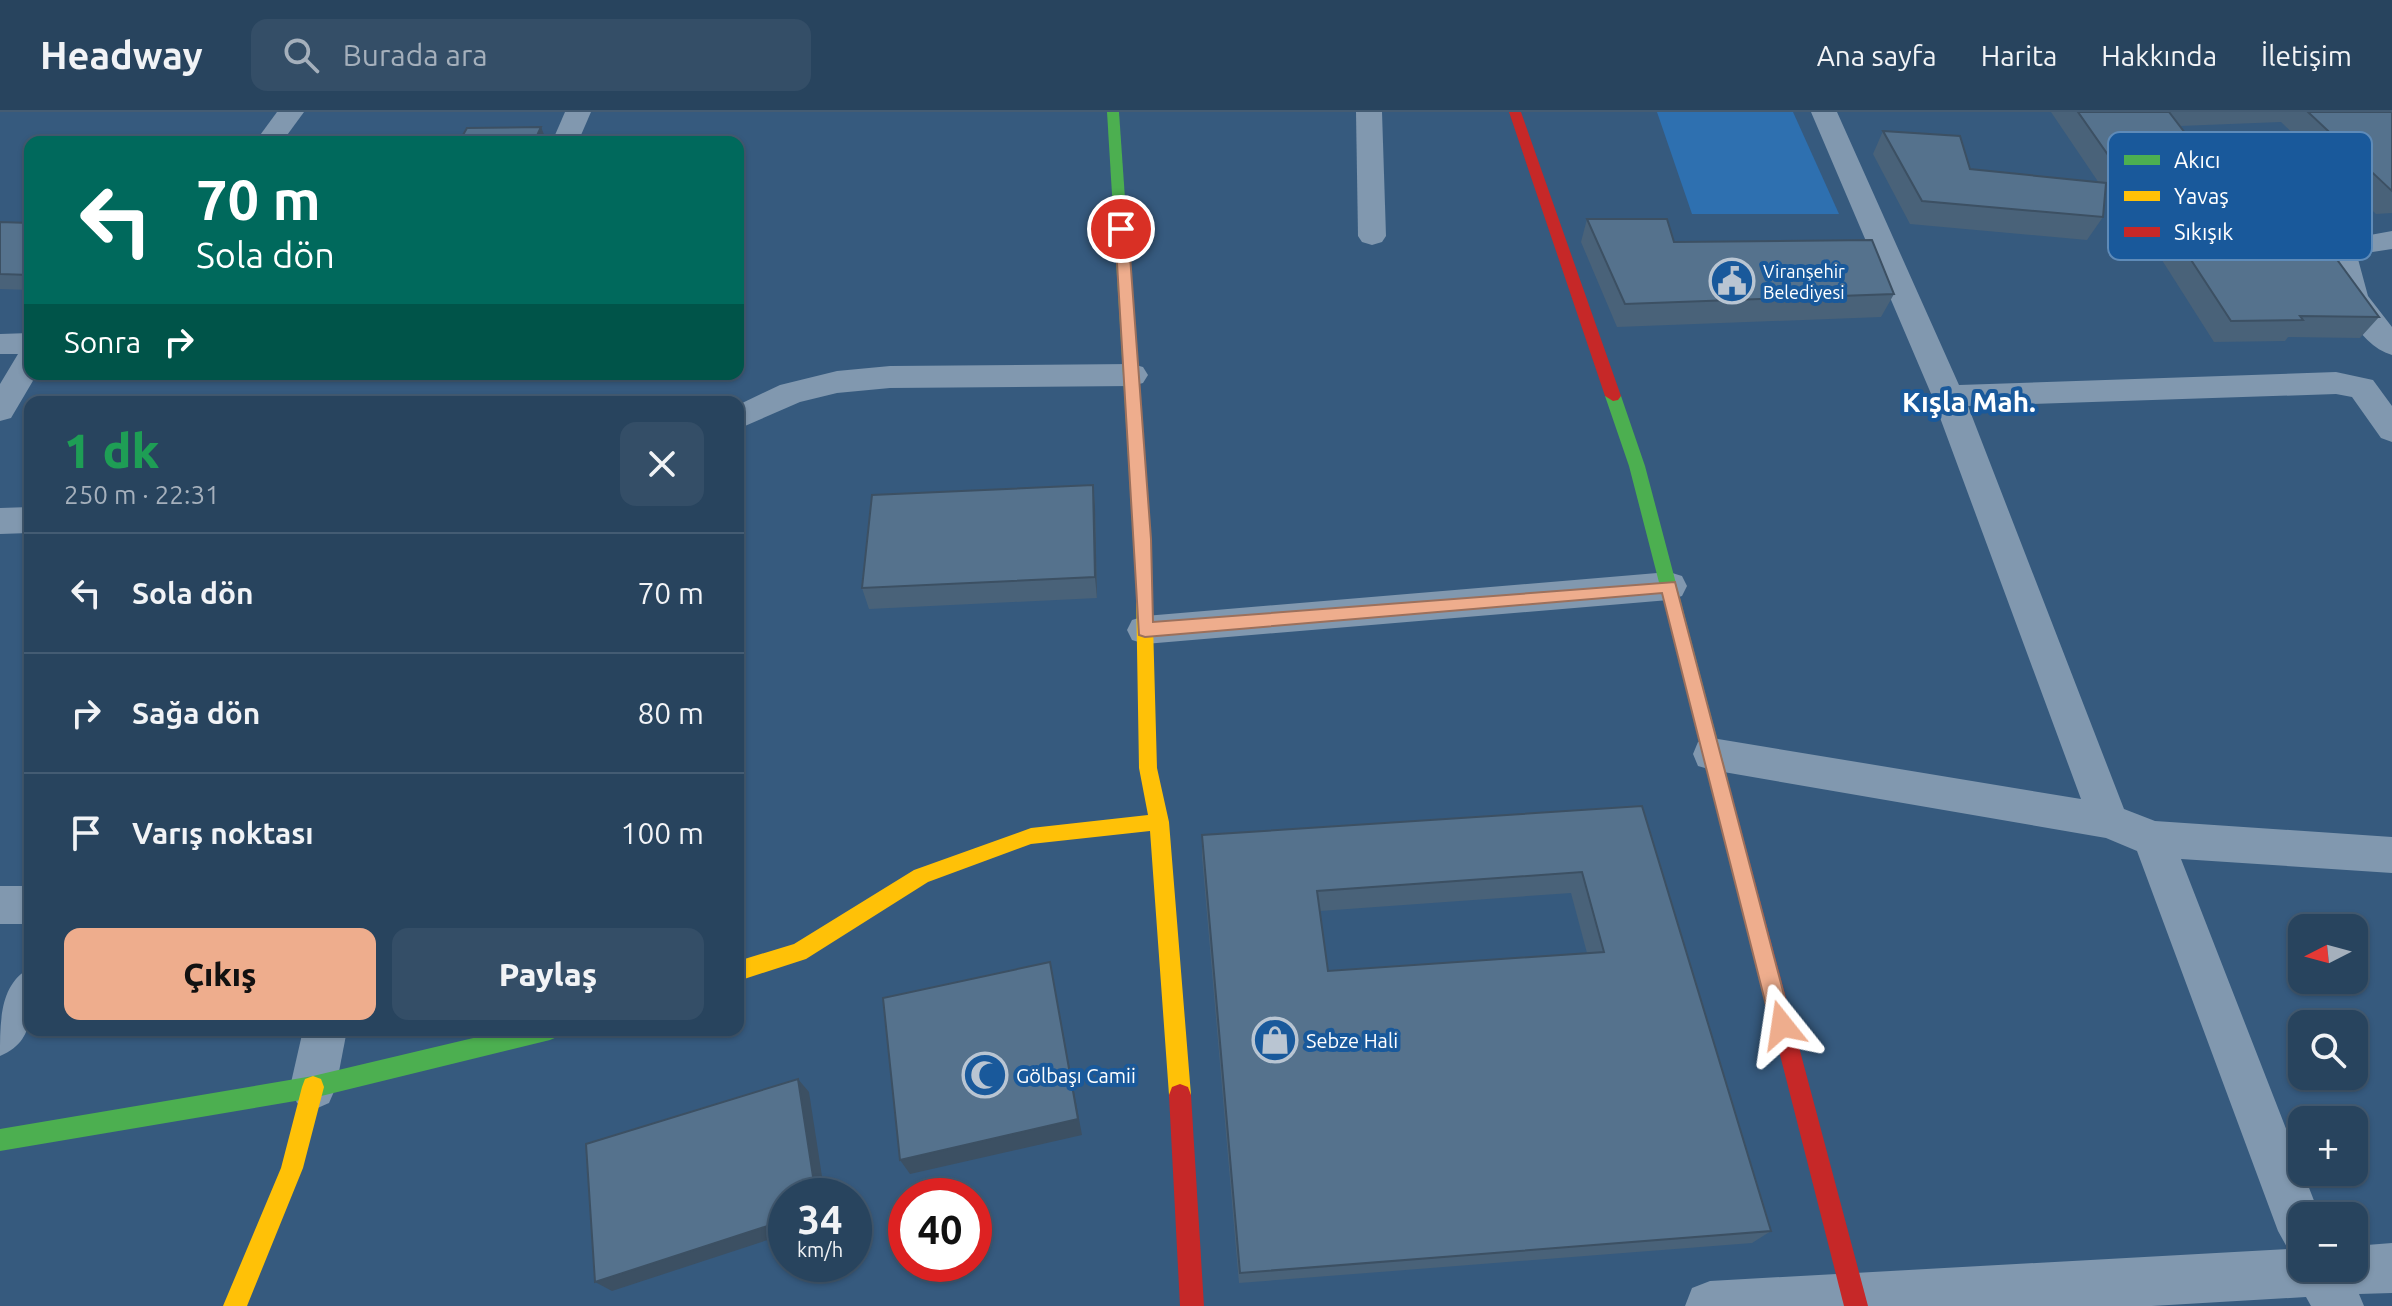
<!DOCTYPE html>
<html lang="tr">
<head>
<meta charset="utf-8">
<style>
	body { margin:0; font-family:Ubuntu,sans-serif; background:#344e67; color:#f1f3f6; height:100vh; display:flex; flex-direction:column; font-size:30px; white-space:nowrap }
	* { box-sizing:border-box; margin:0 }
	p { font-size:26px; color:#a5b0bc }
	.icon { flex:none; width:44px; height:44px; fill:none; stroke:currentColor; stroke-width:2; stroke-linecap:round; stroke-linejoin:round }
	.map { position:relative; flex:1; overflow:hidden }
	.sheet { position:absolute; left:24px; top:284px; width:720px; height:640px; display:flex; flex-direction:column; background:#28445e; border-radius:16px; box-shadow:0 2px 6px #0004,0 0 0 2px #445c73 }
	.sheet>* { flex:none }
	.top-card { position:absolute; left:24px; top:24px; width:720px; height:244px; border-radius:16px; box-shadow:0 2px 6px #0004,0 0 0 2px #445c73; background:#00695c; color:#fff; overflow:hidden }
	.needle { width:52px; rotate:264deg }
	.buttons { position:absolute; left:2288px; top:802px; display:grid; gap:16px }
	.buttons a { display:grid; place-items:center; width:80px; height:80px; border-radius:16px; background:#28445e; box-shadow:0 2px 6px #0004,0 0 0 2px #445c73; font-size:40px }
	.speed { position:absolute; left:768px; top:1066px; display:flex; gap:16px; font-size:40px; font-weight:700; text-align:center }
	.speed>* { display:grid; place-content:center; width:104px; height:104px; border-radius:50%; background:#28445e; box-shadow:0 2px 6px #0004,0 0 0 2px #445c73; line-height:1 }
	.speed small { font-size:20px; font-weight:400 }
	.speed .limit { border:12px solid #d22; background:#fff; color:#111 }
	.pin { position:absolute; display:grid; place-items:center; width:68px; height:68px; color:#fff; margin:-34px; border:4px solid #fff; border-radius:50%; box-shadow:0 2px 8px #0007 }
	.me { position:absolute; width:88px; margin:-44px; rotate:345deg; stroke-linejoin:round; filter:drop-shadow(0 0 6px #0008) }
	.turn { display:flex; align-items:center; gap:28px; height:168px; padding:0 40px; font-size:36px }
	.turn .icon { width:104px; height:104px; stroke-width:2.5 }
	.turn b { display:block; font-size:56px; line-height:68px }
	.then { display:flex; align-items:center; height:76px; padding:0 40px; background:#0003; gap:16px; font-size:30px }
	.round { display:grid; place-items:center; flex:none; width:84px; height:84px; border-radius:16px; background:#344e67 }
	.headline { display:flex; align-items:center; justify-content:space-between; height:136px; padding:0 40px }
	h1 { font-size:48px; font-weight:800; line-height:60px; color:#1e9e55 }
	.action { display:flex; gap:16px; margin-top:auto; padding:16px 40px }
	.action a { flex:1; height:92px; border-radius:16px; background:#eead8d; color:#111; font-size:32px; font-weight:800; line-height:92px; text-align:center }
	.action a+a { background:#344e67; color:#f1f3f6 }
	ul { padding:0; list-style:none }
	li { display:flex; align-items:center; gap:24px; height:120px; padding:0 40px; border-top:2px solid #445c73 }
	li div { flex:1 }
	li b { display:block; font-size:30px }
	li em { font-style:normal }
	header { display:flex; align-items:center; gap:48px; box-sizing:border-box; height:112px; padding:0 40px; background:#28445e; border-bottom:2px solid #445c73 }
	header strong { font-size:38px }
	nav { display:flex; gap:44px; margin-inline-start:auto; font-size:28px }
	.search { width:560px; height:72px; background:#344e67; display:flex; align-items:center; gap:20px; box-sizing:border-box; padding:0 28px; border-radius:16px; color:#a5b0bc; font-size:30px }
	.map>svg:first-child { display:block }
	.green { fill:#2e70b0 }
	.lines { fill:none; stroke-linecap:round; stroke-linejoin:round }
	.street { fill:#8198af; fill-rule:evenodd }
	.fast { fill:#4caf50; fill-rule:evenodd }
	.slow { fill:#ffc107; fill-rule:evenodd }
	.jam { fill:#c62828; fill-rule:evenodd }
	.wall { fill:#496279; fill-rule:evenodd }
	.shaded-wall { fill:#3c5063 }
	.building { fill:#55728d; stroke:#3c5063; stroke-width:2; fill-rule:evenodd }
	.route { fill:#eead8d; stroke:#9b705c; stroke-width:2 }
	.labels { text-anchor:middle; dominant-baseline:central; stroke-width:8; stroke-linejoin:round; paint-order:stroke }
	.far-poi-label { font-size:18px; fill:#fff; stroke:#19599b; text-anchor:start }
	.poi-label { font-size:20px; fill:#fff; stroke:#19599b; text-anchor:start }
	.district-label { font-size:28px; font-weight:bold; fill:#fff; stroke:#19599b }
	.key { fill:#19599b; stroke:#5e8bb9; stroke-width:2 }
	.key-label { font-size:22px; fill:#fff }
</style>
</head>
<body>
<header>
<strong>Headway</strong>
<div class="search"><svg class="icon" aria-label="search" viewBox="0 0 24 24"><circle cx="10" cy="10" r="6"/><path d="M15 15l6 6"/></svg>Burada ara</div>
<nav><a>Ana sayfa</a><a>Harita</a><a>Hakkında</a><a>İletişim</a></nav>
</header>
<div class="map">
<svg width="2392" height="1194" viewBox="0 0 2392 1194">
	<rect width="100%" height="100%" fill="#365a7e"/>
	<path class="green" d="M1657,0H1793L1839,102H1692Z"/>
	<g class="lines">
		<g class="street">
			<path d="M277,0H304L282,30H255Z"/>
			<path d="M565,0H591L578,30H552Z"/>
			<path d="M1356,0H1382L1386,124L1382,130L1372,133L1362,130L1358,124Z"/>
			<path d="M1811,0H1837L1959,273L2336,260L2373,268L2392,294V330L2381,326L2352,285L2336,282L1968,294L2124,697L2155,709L2392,725V761L2181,747L2320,1104H2302V1156H2354V1134L2392,1131V1181L2359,1182L2364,1194H2311L2306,1185L2152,1194H1685L1692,1176L1710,1169L2288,1137L2278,1119L2137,739L2106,726L1712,658L1698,654L1693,642L1698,630L1712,626L2081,687L1932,284Z"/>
			<path d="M2392,119V137L2366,141L2358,147L2368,184L2392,215V243C2356,233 2333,178 2328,144L2348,127Z"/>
			<path d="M30,221V262H37L11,306L0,309V272L18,242H0V222Z"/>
			<path d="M1132,252L1143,255L1148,263L1143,271L1132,274L890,276L837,281L800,290L738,317V293L780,273L837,259L890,254Z"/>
			<path d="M30,395V421L0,422V396Z"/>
			<path d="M1669,460L1682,464L1687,474L1682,484L1669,488L1145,532L1132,528L1127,518L1132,508L1145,504Z"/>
			<rect x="0" y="774" width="30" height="38"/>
			<path d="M30,856C30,892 39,928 0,944C0,908 0,872 30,856Z"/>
			<path d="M303,918H347L336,975L329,991L313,998L297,991L290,975Z"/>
		</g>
		<g class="fast">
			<path d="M1107,0H1119L1152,476L1144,483L1136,476Z"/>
			<path d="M1613,279L1621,284L1645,354L1730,676L1728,682L1721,684L1714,682L1712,676L1629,354L1605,284Z"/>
			<path d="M507,918H561L557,925L550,928L313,986L0,1039V1017L313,964Z"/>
		</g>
		<g class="slow">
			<path d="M1144,469L1152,476L1157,656L1169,710L1191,983L1188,991L1180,994L1172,991L1169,983L1150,719L1031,732L928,770L806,847L738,869V849L794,832L914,758L1031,716L1148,703L1139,656L1136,476Z"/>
			<path d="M313,964L321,967L324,975L303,1056L247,1194H223L281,1056L302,975L305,967Z"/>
		</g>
		<g class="jam">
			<path d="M1509,0H1521L1621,284L1618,288L1613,289L1605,284Z"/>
			<path d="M1721,668L1728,670L1730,676L1868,1194H1844L1712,676L1714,670Z"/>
			<path d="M1180,972L1188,975L1191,983L1204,1194H1180L1169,983L1172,975Z"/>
		</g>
	</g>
	<g class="wall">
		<path d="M2051,0H2392V101L2376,102L2281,10L2180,14L2253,110L2379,205L2360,226L2288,225L2285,229L2214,230L2113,71H2105L2103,105L2087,128L1910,112L1873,42L1883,19L1970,57L2099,71Z"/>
		<path d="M1587,107L1674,130L1894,182L1881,205L1617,215L1581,130Z"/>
		<path d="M0,110L30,111V178L0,177Z"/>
		<path d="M1093,373L1095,395L1097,486L869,497L862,476Z"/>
		<path d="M1642,694L1771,1119L1752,1131L1239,1171L1202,744V723ZM1571,781L1587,841L1328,859L1320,799Z"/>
	</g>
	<g class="shaded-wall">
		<path d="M541,15L547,30H534Z"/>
		<path d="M1093,373L1095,395L1097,486L1095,465Z"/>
		<path d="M1050,850L1082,1023L910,1062L900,1048Z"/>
		<path d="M798,967L809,980L825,1084H816Z"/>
		<path d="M786,1108V1122L612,1179L595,1170Z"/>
	</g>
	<g class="building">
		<path d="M2078,0H2169L2253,110L2311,112L2379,205L2300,204L2303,208L2231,209L2127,50H2113Z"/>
		<path d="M2308,0H2392V79Z"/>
		<path d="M541,15L534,30H459L467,16Z"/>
		<path d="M1883,19L1960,24L1970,57L2106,71L2103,105L1922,89Z"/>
		<path d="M1587,107H1667L1674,130L1872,128L1894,182L1625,192Z"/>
		<path d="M0,110L30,111V163L0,162Z"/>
		<path d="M1093,373L1095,465L862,476L872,383Z"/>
		<path d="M1642,694L1771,1119L1240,1161L1202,723ZM1582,760L1604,840L1328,859L1317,779Z"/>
		<path d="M1050,850L1078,1007L900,1048L883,886Z"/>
		<path d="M798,967L816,1084H786V1108L595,1170L586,1032Z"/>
	</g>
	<path class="route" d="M1121,113L1128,117L1151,427L1153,510L1675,470L1792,913L1789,920L1782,923L1774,920L1771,913L1662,481L1145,525L1139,523L1115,117Z"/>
	<defs>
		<g id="civic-ring" transform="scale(2.3)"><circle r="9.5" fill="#19599b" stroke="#b9c5d2" stroke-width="1.5"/><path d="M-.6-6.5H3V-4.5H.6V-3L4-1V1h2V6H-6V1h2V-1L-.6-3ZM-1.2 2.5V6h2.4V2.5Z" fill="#b9c5d2"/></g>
		<g id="shop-ring" transform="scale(2.3)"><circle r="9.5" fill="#19599b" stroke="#b9c5d2" stroke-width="1.5"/><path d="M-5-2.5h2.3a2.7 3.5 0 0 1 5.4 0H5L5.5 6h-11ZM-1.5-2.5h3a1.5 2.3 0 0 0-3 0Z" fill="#b9c5d2"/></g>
		<g id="mosque-ring" transform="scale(2.3)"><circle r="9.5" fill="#19599b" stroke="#b9c5d2" stroke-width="1.5"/><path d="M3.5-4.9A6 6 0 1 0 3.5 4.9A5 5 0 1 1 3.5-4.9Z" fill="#b9c5d2"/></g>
	</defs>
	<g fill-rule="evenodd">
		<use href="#civic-ring" x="1732" y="169"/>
		<use href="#shop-ring" x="1275" y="928"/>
		<use href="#mosque-ring" x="985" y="963"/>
	</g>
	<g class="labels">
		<g class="far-poi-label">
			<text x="1763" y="159">Viranşehir<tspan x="1763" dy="21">Belediyesi</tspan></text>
		</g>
		<g class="poi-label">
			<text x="1306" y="928">Sebze Hali</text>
			<text x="1016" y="963">Gölbaşı Camii</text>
		</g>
		<g class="district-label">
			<text x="1969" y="289">Kışla Mah.</text>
		</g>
	</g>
	<rect x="2108" y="20" width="264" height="128" rx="12" class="key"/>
	<rect x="2124" y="43" width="36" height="10" fill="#4caf50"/>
	<rect x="2124" y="79" width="36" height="10" fill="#ffc107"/>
	<rect x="2124" y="115" width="36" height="10" fill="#c62828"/>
	<g class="key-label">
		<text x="2174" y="56">Akıcı</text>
		<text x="2174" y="92">Yavaş</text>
		<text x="2174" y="128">Sıkışık</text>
	</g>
</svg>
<div class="buttons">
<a><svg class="needle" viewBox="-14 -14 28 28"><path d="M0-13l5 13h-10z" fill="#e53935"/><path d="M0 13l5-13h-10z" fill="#a5b0bc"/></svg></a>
<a><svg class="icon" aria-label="search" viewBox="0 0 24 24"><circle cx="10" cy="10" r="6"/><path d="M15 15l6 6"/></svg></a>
<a>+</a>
<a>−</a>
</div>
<div class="speed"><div>34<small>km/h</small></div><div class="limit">40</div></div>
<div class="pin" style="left:1121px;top:117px;background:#d93025"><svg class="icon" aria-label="arrive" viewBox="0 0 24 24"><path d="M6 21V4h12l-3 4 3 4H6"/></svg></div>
<svg class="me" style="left:1782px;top:913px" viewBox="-20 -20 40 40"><path d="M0-17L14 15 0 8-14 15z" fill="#eead8d" stroke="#fff" stroke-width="4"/></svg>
<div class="top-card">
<div class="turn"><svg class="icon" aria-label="left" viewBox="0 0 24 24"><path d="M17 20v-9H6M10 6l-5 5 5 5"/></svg><div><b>70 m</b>Sola dön</div></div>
<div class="then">Sonra<svg class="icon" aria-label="right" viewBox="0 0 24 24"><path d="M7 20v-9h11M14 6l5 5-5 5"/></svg></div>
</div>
<section class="sheet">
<div class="headline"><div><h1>1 dk</h1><p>250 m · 22:31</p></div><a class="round"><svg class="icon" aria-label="close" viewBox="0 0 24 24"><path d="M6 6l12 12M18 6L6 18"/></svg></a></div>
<ul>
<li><svg class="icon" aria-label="left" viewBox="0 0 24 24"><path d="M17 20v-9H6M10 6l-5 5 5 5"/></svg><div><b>Sola dön</b></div><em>70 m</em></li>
<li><svg class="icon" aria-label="right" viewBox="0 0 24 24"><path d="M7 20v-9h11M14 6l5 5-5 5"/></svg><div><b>Sağa dön</b></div><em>80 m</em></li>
<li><svg class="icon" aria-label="arrive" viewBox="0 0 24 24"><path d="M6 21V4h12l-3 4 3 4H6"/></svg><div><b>Varış noktası</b></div><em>100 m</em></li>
</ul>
<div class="action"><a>Çıkış</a><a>Paylaş</a></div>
</section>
</div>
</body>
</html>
